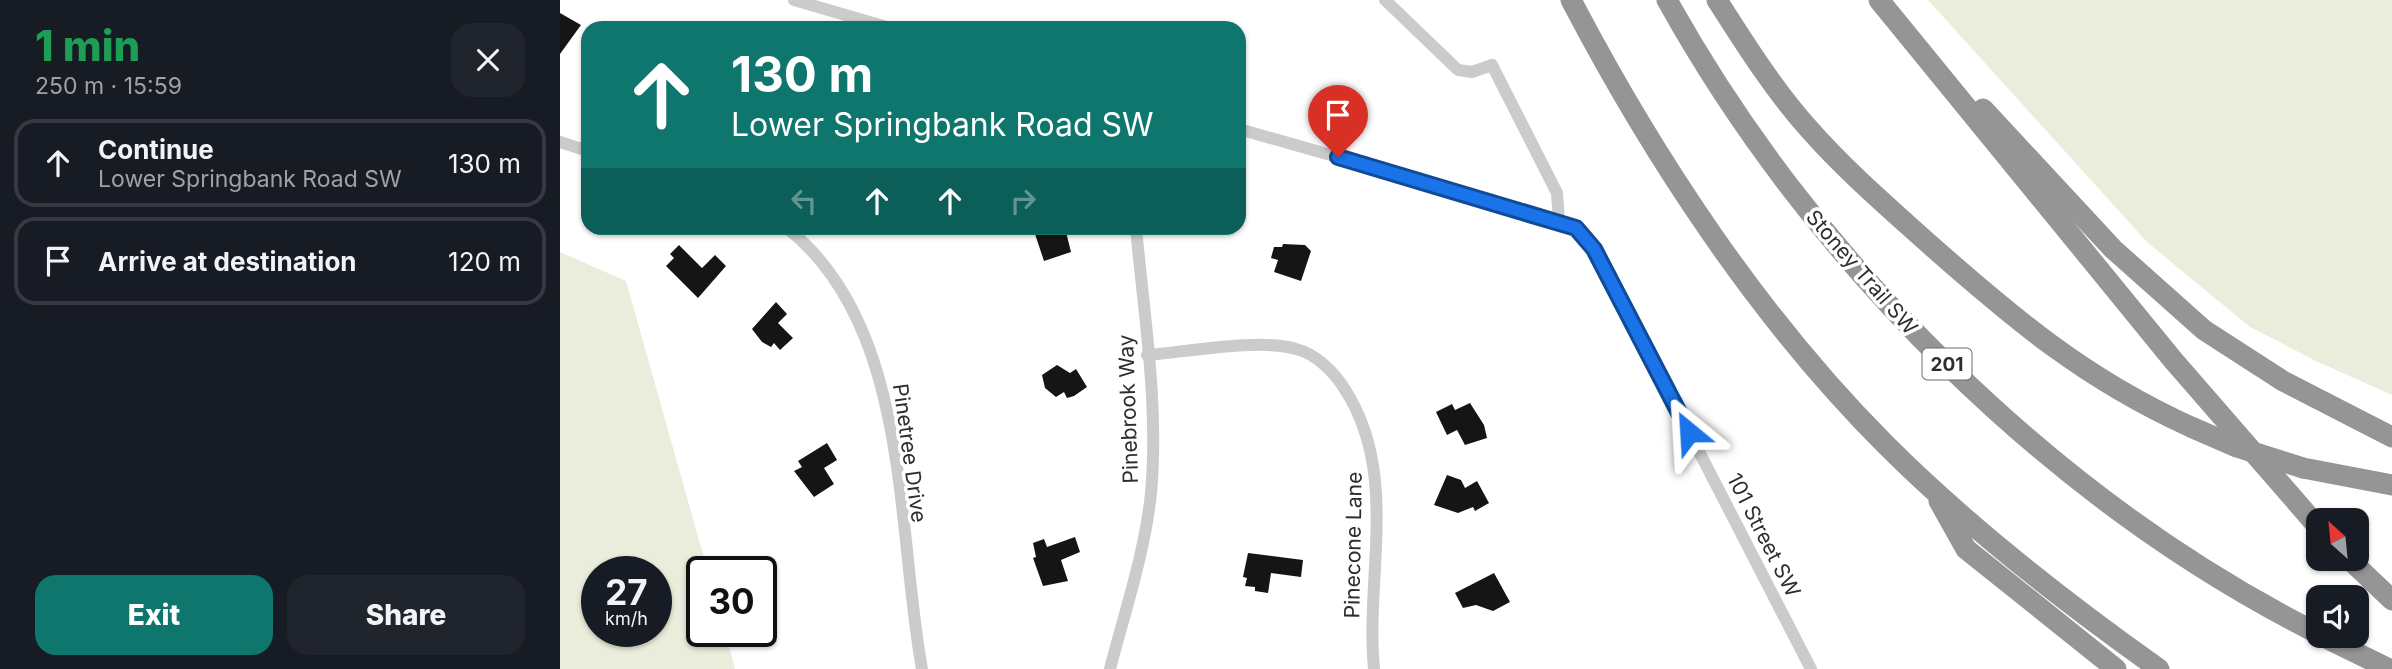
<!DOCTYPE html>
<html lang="en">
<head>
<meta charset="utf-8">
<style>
	body { margin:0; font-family:Inter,sans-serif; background:#20242c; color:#f1f3f6; height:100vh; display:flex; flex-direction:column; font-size:26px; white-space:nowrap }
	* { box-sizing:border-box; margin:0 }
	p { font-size:23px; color:#9ea1a6 }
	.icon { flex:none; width:38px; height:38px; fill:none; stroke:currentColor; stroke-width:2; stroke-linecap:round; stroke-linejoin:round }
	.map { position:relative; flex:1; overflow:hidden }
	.side { display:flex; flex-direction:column; background:#171b24; width:560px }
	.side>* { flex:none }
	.guide { position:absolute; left:21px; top:21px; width:665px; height:214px; border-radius:21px; box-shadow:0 2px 5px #0004; background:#0f766e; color:#fff; overflow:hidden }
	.needle { width:46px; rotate:333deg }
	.buttons { position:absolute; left:1746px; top:508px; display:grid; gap:14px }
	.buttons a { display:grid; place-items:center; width:63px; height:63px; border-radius:14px; background:#171b24; box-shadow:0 2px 5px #0004; font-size:35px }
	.speed { position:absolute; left:21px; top:556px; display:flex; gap:14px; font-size:35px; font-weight:700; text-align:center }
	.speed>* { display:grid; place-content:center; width:91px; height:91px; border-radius:50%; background:#171b24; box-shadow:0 2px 5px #0004; line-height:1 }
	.speed small { font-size:18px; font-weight:400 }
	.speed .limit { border:4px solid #111; border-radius:10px; background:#fff; color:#111 }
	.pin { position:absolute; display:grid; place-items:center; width:60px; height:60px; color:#fff; margin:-72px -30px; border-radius:50% 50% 50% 0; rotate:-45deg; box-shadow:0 0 7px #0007 }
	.pin .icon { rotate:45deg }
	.me { position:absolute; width:77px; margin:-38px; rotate:333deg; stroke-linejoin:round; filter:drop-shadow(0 0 5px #0008) }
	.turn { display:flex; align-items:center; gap:24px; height:147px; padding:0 35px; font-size:32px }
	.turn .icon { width:91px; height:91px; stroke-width:2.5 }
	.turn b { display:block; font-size:49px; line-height:60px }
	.lanes { display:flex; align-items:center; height:66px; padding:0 35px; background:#0003; justify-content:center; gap:35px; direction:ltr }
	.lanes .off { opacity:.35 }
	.round { display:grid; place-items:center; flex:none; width:74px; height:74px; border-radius:21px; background:#20242c }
	.head { display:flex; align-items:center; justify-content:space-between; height:119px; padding:0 35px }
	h1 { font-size:42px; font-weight:800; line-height:52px; color:#1e9e55 }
	.action { display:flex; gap:14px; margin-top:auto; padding:14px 35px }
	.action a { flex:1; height:80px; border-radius:21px; background:#0f766e; color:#fff; font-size:28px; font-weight:800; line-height:80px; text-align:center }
	.action a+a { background:#20242c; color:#f1f3f6 }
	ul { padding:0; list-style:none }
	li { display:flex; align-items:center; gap:21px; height:88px; margin:0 14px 10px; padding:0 21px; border:4px solid #363941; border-radius:21px }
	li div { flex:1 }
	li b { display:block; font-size:26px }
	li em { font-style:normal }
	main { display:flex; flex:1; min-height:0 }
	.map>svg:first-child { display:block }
	.green { fill:#eaeddb; fill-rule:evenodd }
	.building { fill:#151515 }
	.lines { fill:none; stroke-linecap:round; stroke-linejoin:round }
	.minor { stroke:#cbcbcb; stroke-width:12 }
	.motorway { stroke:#959595; stroke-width:21 }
	.motorway-bridge { stroke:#959595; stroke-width:21 }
	.route-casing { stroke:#114b97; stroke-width:18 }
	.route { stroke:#1a73e8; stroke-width:12 }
	.labels { text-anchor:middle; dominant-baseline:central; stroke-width:7; stroke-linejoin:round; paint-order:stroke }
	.shield { fill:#fff; stroke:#6d6d6d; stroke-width:2 }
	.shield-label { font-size:19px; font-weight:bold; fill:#2e2e2e }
	.street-label { font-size:21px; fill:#2e2e2e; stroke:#fff }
</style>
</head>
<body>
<main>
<section class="side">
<div class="head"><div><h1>1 min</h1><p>250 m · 15:59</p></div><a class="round"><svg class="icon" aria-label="close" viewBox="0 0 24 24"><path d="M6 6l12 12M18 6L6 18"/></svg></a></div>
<ul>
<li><svg class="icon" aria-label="ahead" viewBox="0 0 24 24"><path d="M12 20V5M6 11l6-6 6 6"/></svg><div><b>Continue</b><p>Lower Springbank Road SW</p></div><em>130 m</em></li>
<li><svg class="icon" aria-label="arrive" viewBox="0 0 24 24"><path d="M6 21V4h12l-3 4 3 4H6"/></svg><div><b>Arrive at destination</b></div><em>120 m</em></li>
</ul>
<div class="action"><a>Exit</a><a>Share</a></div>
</section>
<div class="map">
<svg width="1832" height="669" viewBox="0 0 1832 669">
	<rect width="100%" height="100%" fill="#fff"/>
	<g class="green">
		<path d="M1368,0H1832V395L1756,361L1690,327L1587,242Z"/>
		<path d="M0,252L66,281L148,572H142V632H165L175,669H0ZM37,572H96V632H37Z"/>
	</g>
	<g class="building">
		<path d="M0,13L21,25L0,54Z"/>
		<path d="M473,228H505L511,252L484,261Z"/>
		<path d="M723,244L745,245L751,251L741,281L714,272L718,260L711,258L714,247H722Z"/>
		<path d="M119,245L142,268L155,255L166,266L138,298L106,266L114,258L110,254Z"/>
		<path d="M216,302L227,314L218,323L233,338L220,350L214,343L211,347L202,342L192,329Z"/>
		<path d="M497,365L510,373L516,369L527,387L514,396L507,398L504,392L496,397L485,388L482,375Z"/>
		<path d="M910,403L924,425L927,438L905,445L897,430L887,435L876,412L892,404L895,410Z"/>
		<path d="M267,443L277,460L264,468L274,484L254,497L234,471L242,467L238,461Z"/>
		<path d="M887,475L901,480L905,488L917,481L929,503L915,511L913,507L898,513L874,505Z"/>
		<path d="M515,537L520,552L501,560L508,581L483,586L473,558L476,557L473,543L484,539L487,547Z"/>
		<path d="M688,553L743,560L741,577L711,573L708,593L695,591V587L685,586L687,578L683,577Z"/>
		<path d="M934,573L950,602L933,611L916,605L903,608L895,593Z"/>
	</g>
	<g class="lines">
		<g class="minor">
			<path d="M234,0L330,28"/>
			<path d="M825,0L898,70L912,72L932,65L997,193L999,221"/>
			<path d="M679,129L991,218L1020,231L1044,267L1251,669"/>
			<path d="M0,142L28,151"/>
			<path d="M227,228C351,326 336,527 362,669"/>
			<path d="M587,355C627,352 699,338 736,349C756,354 773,371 784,388C840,473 805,575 814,669"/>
			<path d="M550,669C565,611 585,552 591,493C599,406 584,315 576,228"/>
		</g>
		<g class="motorway">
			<path d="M1011,0C1093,157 1199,318 1325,444C1408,527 1503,601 1599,669"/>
			<path d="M1107,0C1251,260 1492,500 1759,634"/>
			<path d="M1157,0C1185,44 1214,90 1249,129C1285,170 1328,207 1368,243C1454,319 1525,379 1631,427"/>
			<path d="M1319,0L1613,360L1759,528"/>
			<path d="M1423,109L1553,249L1644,330L1723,381L1832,437"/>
			<path d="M1743,468L1832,485"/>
			<path d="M1379,501L1406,549L1556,669"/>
			<path d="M1788,558L1832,600"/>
			<path d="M1760,635L1829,669"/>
		</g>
		<path class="motorway-bridge" d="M1631,427L1677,447L1743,468"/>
	</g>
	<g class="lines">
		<g class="route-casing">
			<path id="route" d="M778,157L1016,228L1034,249L1129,432"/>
		</g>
		<use href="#route" class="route"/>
	</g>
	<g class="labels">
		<rect class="shield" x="1362.5" y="348.5" width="49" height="31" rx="5"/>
		<g class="shield-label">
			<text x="1387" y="364">201</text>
		</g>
		<g class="street-label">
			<text transform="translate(1302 272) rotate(49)">Stoney Trail SW</text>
			<text transform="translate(568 409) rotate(-92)">Pinebrook Way</text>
			<text transform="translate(350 453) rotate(82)">Pinetree Drive</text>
			<text transform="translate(1204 535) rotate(63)">101 Street SW</text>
			<text transform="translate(793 545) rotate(-89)">Pinecone Lane</text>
		</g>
	</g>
</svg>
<div class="buttons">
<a><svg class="needle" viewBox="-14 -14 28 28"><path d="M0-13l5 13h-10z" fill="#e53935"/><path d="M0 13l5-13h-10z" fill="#9ea1a6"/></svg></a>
<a><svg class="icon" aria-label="sound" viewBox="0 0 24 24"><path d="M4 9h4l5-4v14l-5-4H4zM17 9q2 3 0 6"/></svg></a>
</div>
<div class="speed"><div>27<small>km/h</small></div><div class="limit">30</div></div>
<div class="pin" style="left:778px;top:157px;background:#d93025"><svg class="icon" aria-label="arrive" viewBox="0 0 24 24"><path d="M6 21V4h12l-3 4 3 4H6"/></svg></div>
<svg class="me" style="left:1129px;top:432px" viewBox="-20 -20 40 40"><path d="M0-17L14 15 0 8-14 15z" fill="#1a73e8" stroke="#fff" stroke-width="4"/></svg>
<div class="guide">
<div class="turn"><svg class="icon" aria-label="ahead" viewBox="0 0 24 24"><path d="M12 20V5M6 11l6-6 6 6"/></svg><div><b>130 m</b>Lower Springbank Road SW</div></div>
<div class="lanes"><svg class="icon off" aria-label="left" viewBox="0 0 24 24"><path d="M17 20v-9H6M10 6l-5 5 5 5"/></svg><svg class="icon" aria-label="ahead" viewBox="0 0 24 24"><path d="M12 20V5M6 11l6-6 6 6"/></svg><svg class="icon" aria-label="ahead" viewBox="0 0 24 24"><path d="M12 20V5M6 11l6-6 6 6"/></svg><svg class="icon off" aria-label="right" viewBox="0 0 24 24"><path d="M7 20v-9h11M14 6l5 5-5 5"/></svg></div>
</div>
</div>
</main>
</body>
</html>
